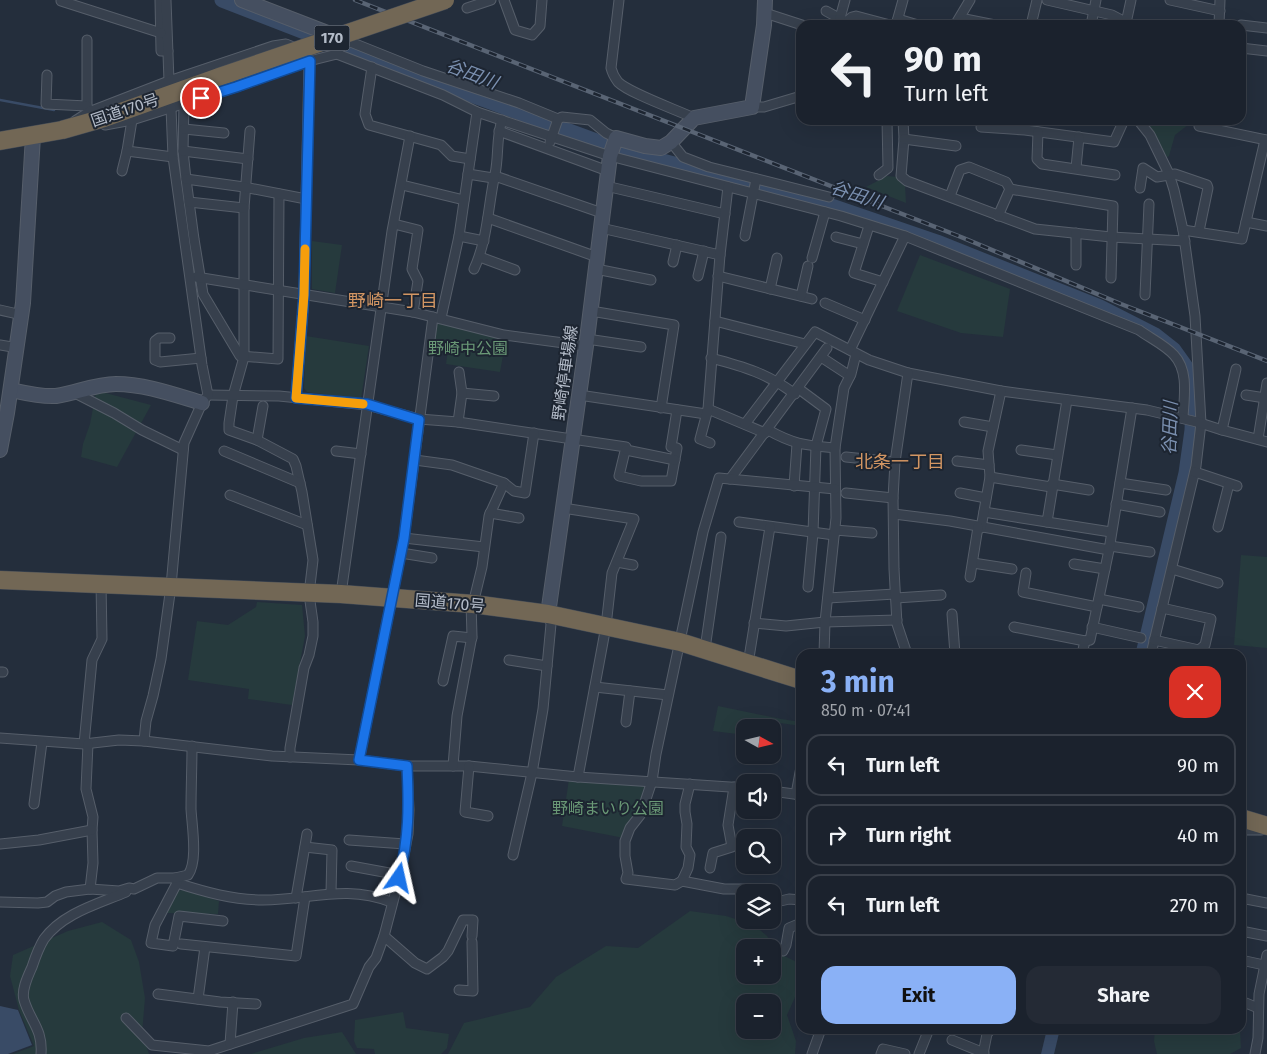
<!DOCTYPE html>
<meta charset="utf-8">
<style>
:root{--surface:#1b222d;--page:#242a35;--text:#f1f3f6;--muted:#a0a4aa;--line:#393f49;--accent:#8ab1f6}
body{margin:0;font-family:"Fira Sans","Noto Sans JP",sans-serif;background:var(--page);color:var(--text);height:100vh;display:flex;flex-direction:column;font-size:19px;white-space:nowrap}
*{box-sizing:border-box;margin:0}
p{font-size:16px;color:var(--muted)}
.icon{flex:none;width:28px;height:28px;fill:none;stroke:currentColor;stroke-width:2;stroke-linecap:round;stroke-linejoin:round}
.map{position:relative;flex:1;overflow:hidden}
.drawer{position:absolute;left:796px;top:649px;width:450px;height:385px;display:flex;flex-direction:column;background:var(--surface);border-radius:15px;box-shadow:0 5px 20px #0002,0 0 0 1px var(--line)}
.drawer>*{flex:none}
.guide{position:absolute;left:796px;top:20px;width:450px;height:105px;border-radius:15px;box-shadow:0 5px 20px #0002,0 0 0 1px var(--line);background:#1b222d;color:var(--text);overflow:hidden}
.needle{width:32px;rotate:98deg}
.controls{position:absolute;left:736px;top:719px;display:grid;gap:10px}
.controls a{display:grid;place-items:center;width:45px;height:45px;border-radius:10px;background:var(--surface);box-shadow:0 5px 20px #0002,0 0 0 1px var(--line);font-size:25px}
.pin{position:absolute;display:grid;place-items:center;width:42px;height:42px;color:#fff;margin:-21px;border:2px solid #fff;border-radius:50%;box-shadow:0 1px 5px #0007}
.me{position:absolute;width:55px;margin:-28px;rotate:11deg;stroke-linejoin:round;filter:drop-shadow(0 0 4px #0008)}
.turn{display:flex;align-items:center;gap:18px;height:105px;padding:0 25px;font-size:22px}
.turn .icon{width:65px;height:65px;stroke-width:2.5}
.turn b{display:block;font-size:35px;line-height:42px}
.round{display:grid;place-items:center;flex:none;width:52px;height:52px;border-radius:15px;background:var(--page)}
.overview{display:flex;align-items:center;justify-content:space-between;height:85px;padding:0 25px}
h1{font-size:30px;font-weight:700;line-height:38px;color:var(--accent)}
.primary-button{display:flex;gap:10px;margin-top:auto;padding:10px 25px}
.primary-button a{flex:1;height:58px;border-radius:15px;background:var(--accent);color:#111;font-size:20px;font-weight:700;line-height:58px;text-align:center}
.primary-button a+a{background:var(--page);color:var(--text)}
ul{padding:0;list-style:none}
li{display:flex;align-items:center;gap:15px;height:62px;margin:0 10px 8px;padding:0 15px;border:2px solid var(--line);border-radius:15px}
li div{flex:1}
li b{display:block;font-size:19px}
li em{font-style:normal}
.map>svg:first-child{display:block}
.green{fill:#263a3d;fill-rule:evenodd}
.water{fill:#394b66}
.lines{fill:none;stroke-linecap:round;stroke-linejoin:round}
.stream{stroke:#394b66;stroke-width:2.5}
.river{stroke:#394b66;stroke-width:15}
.street-casing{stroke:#565e6a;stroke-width:11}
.secondary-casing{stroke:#565e6a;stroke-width:16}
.highway-casing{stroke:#434b57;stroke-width:19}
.street{stroke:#37404d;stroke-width:9}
.secondary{stroke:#454f60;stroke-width:14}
.highway{stroke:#726755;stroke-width:18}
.rail-casing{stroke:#596474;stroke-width:4.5}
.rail{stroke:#1d2531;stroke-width:2.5;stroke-dasharray:8;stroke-linecap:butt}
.highway-bridge-casing{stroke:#434b57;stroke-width:19;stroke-linecap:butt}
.highway-bridge{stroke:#726755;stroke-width:18}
.route-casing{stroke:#114b97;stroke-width:12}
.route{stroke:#1a73e8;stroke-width:9}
.slow{stroke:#f59e0b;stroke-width:9}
.labels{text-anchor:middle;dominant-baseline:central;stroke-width:4;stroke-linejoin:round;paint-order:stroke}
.shield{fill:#1d2531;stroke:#868e9b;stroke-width:1}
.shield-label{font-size:15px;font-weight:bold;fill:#b3bbc8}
.street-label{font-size:16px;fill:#b3bbc8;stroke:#1d2531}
.park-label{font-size:16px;fill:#6a9976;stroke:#1d2531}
.water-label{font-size:18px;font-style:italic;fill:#7b90b0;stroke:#1d2531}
.neighbourhood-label{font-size:18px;fill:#d39663;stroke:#1d2531}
</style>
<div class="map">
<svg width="1267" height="1054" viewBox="0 0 1267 1054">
<rect width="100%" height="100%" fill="#242e3c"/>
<g class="green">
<path d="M1143,120h45l5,1 -18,14 -6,21 -2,1z"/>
<path d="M887,176l12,1 6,8 1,18 -40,-16z"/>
<path d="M312,241l30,4 -7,48 -23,-4z"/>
<path d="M920,255l90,34 -7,48 -42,-4 -64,-22z"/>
<path d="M438,322l68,17 -6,33 -54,-8 2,-14 -16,-3z"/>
<path d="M306,336l63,10 -8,53 -54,-7 -3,-4z"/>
<path d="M98,391l53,14 -34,62 -36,-10 2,-13 7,-20 6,-32z"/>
<path d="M1241,555l26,2v91l-33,-3z"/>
<path d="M257,602l45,3 3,31 -13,69 -44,-6 1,-10 -61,-9 9,-59 31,4 28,-18z"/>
<path d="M718,706l63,13 20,3v4l-21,-3 -4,23h-3l-1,-18h-27v7l-32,-4z"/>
<path d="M569,779l78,4 -8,30 -15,25 -62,-12z"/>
<path d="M183,890l36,11 -1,13 -52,-1 10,-22z"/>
<path d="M690,911l36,5 28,9 13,11 13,18 19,9 2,-2v23l-14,31 9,26 -1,13h-347l16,-31 66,-16 26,-30 50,-31 32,2zM745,948h27v27h-27zM745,1002h27v28h-27z"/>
<path d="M102,922l29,18 8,22 6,36 -3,36 7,20h-136l21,-8 -15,-36 -9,-34 3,-21 55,-24z"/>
<path d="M403,1012l3,16 43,6 -2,14 -6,6h-66l-1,-5 -17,-1 -3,-7 1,-21z"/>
<path d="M1155,1029h85l1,19 -11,6h-73l-3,-13z"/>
<path d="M342,1032l14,22h-105l53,-16z"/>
</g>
<g class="water">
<path d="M0,1006l18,4 14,35 -24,9h-8z"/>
<path d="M1047,1029h13l-6,25h-13z"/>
</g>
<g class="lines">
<path class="stream" d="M0,100l54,10"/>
<path class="river" d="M222,0l165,64 234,86 205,54 111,38 163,65 55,28 19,15 15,21 4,35 -1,24 -6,43 -43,181"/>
<g class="street-casing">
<g id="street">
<path d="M160,0l1,51h7"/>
<path d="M166,0l3,81"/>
<path d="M504,0l11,30 17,5 8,-9 2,-26"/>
<path d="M619,0l-8,68c1,4 4,10 7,14 11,11 59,28 76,36"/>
<path d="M1047,0l65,15 19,10"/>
<path d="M1170,0l50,11"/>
<path d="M61,1l100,32"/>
<path d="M467,8l24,-8"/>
<path d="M826,11l20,11 6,-5 4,-1 34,9"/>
<path d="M765,13l37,12"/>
<path d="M840,18l5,-18"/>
<path d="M960,18l35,7"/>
<path d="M898,19l20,6"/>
<path d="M1126,23l5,-23"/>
<path d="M896,25l7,-25"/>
<path d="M955,25l15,-25"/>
<path d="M1031,25l6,-25"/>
<path d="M1091,25l5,-25"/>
<path d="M1219,25l1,-25"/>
<path d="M1241,25l26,3"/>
<path d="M87,40v66"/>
<path d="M1241,48l26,3"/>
<path d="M337,54l6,-15 80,32 96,32 39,16 4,-2 28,3 16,13 10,5"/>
<path d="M372,67l-7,47 4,11 72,20 11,11 18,3"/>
<path d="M47,75l-1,29 41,2 2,6"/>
<path d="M184,103l-1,48 3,28 8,60 9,55 37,62 38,3 1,-165"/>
<path d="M752,107h12l37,-11"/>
<path d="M132,120l-5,31 46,6"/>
<path d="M903,120l1,19 -3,37 6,5 128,48 76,8 74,4"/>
<path d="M1138,120l12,15 19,39 5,16 9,40 12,86 6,107 -5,43 -45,188"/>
<path d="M1201,120l-2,6 68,14"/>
<path d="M75,121l14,-9 80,-31 104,-35 13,-2 10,4"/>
<path d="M105,125l27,-5 104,-33 73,-26 28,-7 106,41 34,17 133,44 231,60 64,20 234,94c11,8 26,15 35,25 15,16 10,42 9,63"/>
<path d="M981,127l44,3 89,12 10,-22"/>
<path d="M184,129l40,4"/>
<path d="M250,131l-6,77v149l-11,39 -4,27v7l28,10 36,19 3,7 6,26 11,68 -4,34 4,28v14l-4,19 -5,13 -14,80v9"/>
<path d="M499,131l109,40"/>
<path d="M1038,132l-1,27 5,5 73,11"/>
<path d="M904,139l52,7"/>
<path d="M550,142l8,-23"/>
<path d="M671,142l12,15 26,10 120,30"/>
<path d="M183,151l65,8"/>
<path d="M1076,168l3,-31"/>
<path d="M122,171l5,-20"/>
<path d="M468,174l25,4"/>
<path d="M879,175l9,-7 -1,-48"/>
<path d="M495,176l107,37"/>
<path d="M186,179l58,8 62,12"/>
<path d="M402,185l62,15"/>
<path d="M606,186l119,28"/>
<path d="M1140,188l3,-20 14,9 18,-3 32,11 1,3 -9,43"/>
<path d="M1010,189l103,17 -2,72"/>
<path d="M950,196l10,-26 9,-3 37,15 4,7 -12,27"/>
<path d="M189,202l55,6"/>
<path d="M488,218l109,39"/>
<path d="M1246,222l21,4"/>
<path d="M394,224l24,6 -6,39 6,12 -5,31"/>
<path d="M601,228l119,27"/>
<path d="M868,229l-14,44 29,9"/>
<path d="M1183,230l59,9 23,-99"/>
<path d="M459,236l25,5"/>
<path d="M745,236l11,-57"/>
<path d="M836,237l27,7"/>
<path d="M480,257l35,13"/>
<path d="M812,258l13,-46"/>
<path d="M673,262l4,-17"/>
<path d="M1076,265v-32"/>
<path d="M474,269c14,-30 14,-64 21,-95 4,-18 1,-36 7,-54"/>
<path d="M596,269l55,11"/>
<path d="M698,276l6,-25"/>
<path d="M718,276l94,23"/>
<path d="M196,277l217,35 91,23 82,11"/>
<path d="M770,289l7,-31"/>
<path d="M1145,295l4,-91"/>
<path d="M801,296l7,-30"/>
<path d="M825,303l40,17"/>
<path d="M0,310l22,5"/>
<path d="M591,311l83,14 -13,83"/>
<path d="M441,318l18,-82 18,-124"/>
<path d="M715,321l90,23"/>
<path d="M170,338h-11l-4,3v19l5,2 41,-4"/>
<path d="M587,339l54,8"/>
<path d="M0,345l18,3"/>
<path d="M850,350l55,-114"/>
<path d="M821,357l29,19"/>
<path d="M711,358c34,9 55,15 84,36"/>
<path d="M799,389l27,20 -10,37 -3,87 -5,54"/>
<path d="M73,392l41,21 28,17 41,20"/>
<path d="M462,393l32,3"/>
<path d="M208,395l71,1 88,9 52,14 39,3 168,25 -7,29 22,5h30l6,-33 -6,-1 6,-37"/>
<path d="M579,395l127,19"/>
<path d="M1246,395l19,3"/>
<path d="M296,398l8,-103 5,-234 -3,-4"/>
<path d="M708,409l57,24"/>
<path d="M458,422l4,-29 -3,-21"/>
<path d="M964,422l29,5"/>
<path d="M745,424l70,-92 54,28 39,13 93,18 146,19 50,12 25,8 45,12"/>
<path d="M768,430c27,15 37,15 67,18"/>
<path d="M1222,430l14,-61"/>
<path d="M1258,439l9,-56"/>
<path d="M257,440l6,-34"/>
<path d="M710,443l-10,-4 8,-30 12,-154 8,-68"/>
<path d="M626,450l49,10"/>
<path d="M1021,450l36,5"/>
<path d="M224,451l76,32"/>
<path d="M336,451l25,3"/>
<path d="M846,457l49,5"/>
<path d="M415,460l37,5 52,18 10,8 11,2 9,-60"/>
<path d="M957,461l32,4"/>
<path d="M1195,472l42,14"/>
<path d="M990,477l61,10"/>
<path d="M730,479l97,-131"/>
<path d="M1120,483l46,7"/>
<path d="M1052,484l37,6"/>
<path d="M794,486l3,-42"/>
<path d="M846,493l47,5"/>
<path d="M960,493l26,5"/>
<path d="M230,495l77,30"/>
<path d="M1116,504l44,8"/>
<path d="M563,508l71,11 -22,54 -6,53 -28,151"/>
<path d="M984,512l63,10 20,-122"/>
<path d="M490,513l29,5"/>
<path d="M894,514l56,7 159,29"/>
<path d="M739,522l95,13"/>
<path d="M1047,522l64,10"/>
<path d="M1218,527l11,-43"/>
<path d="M981,528l9,-51 -2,-26 13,-60"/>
<path d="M835,530l37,3"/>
<path d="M404,538l80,9"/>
<path d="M1110,546l40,6"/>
<path d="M401,553l31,5"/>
<path d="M617,562l16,3"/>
<path d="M973,563l39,6"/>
<path d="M1074,564l31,5"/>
<path d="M1172,569l46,14"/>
<path d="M1026,573l-3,19 74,15"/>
<path d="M970,577l8,-50"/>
<path d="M341,594l51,-363 18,-95"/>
<path d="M828,598l67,-4"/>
<path d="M896,598l45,-3"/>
<path d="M1099,599l40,8"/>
<path d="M473,604l9,-37 7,-51 15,-33"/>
<path d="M952,614l3,40"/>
<path d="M754,623l32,3 39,-4 72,-2"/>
<path d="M1014,627l71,14 5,-1 19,-90 23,-142"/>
<path d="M1092,627l49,11"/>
<path d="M1154,640l45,10 6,-5 6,-26 -49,-11"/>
<path d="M705,649l16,-112"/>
<path d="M824,654l1,-32 11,-104 -1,-70 9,-60 7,-14 5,-20"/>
<path d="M907,654l-10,-30 -3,-55 -1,-71 2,-36 13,-89"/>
<path d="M1082,654l3,-13"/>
<path d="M509,660l38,6"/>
<path d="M748,664l22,-137"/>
<path d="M0,672h3"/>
<path d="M443,681l10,-45 19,2"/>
<path d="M595,687l73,8"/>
<path d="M626,722l4,-31"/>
<path d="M0,738l84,6 35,-4 25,1 128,15 87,4 48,6h62l109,11 167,11"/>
<path d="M144,741l2,-20 7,-25 8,-37 10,-73 13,-143 18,-40 6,-8 -6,-30 -29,-208 -2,-49"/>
<path d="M84,744l8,-84 10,-21 -1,-56"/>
<path d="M88,744l-2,45 7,28 -1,13 1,33 -3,26"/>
<path d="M359,760l45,-222 29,-221"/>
<path d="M453,766l4,-50 15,-80 -1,-33"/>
<path d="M469,766l-4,46 23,4"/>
<path d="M772,791l29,4"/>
<path d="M796,794l5,-27"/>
<path d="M34,804l8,-62"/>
<path d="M1241,830h20"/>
<path d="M349,840l56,4"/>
<path d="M0,844l39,-4 53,-10"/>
<path d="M305,847l27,3 -1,43"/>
<path d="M513,855l19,-82 11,-64 8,-85 -3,-10"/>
<path d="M351,866l49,9"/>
<path d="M710,868l3,-15 19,-6 -4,-22 6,-38"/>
<path d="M175,878l2,5c28,9 56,17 86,17 46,0 83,-16 128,2"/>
<path d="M682,881l6,-13 2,-13 -4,-8 1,-23 -2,-12v-8l5,-20"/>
<path d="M177,883l-22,42 -4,18 22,3 6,-30 44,5"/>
<path d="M758,892l-7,-3h-27l-42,-8 -7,4 -49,-6 2,-6 -3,-17v-15l5,-13 11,-14 11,-33 4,-27 47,-222 16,-54 116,11"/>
<path d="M296,898l11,-64"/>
<path d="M1241,898l26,5"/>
<path d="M0,902l38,1 9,-1 8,-6 11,-4 24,-3 29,2 10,-3 5,1 23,-11h18l13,-3c10,-14 4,-48 3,-66 0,-21 1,-42 1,-63"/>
<path d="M772,903l17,-4 12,1"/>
<path d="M1241,931l26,5"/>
<path d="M384,936l31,27 12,6 16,-12 5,-6 15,-31h10l-1,16"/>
<path d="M181,944l115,12 9,-59"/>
<path d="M783,951l3,-6 3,-17 12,-5"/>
<path d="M1241,960l23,5"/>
<path d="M459,990l14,1 -1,-49"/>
<path d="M158,994l62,8 36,2"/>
<path d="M198,999l7,-52"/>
<path d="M1241,1001l17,7"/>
<path d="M126,1018l26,27 57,6 144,-47 16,-37 7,-9 8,-22 16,-61 8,-41 1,-24 -2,-44"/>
<path d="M952,1040l32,13"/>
<path d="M230,1044l3,-42"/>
<path d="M41,1054c2,-25 -11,-33 -17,-54 -3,-10 4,-24 8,-33 3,-9 7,-20 12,-28 19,-26 54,-35 82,-47"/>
<path d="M812,1054l9,-25"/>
<path d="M881,1054l2,-5 22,5"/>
<path d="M919,1054l10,-25"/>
<path d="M983,1054l4,-20 4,-5"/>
<path d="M1255,1054l3,-16 1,-44 8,-39"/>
</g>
</g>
<g class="secondary-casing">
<g id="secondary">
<path d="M242,0l101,39"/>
<path d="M11,390c14,3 30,7 45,6 21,-3 39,-12 60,-12 29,0 59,11 86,19"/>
<path d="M0,450l7,-37 16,-110 10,-167"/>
<path d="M548,614l39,-275 23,-183 6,-18 29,8 16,2 10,-6 23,-24 58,-11 12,-82 1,-25"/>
</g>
</g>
<g class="highway-casing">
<g id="highway">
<path d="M0,141l62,-11 42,-12 115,-41"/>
<path d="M0,580l341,14 132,10 75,10 132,28 121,38"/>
<path d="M1241,818l26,8"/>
</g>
</g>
<use href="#street" class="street"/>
<use href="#secondary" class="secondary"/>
<use href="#highway" class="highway"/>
<g class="rail-casing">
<path id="rail" d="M355,0l606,237 160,67 146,57"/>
</g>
<use href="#rail" class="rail"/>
<g class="highway-bridge-casing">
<path id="highway-bridge" d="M219,77l226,-77"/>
</g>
<use href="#highway-bridge" class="highway-bridge"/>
</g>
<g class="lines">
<g class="route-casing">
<path id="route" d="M201,98l35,-11 74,-26 -6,234 -8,103 71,6 52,16 -15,118 -45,222 48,6c2,42 2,71 -8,112"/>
</g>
<use href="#route" class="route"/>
<path class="slow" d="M305,249l-1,46 -8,103 67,6"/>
</g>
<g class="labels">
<rect class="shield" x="314.5" y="25.5" width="35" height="25" rx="4"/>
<g class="shield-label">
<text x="332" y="38">170</text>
</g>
<g class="street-label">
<text transform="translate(125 110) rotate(-19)">国道170号</text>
<text transform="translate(565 373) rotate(-82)">野崎停車場線</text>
<text transform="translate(450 603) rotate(5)">国道170号</text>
</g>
<g class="park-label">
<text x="468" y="348">野崎中公園</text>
<text x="608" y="808">野崎まいり公園</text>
</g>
<g class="water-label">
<text transform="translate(472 74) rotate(21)">谷田川</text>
<text transform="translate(857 195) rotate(18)">谷田川</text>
<text transform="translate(1170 428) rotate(-88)">谷田川</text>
</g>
<g class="neighbourhood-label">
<text x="393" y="301">野崎一丁目</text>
<text x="900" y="462">北条一丁目</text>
</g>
</g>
</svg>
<div class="controls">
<a><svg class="needle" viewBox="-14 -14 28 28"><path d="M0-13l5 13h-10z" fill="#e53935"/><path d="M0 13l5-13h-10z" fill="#a0a4aa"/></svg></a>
<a><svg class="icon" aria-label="sound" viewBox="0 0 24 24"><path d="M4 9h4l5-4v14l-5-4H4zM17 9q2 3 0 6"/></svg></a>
<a><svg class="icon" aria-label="search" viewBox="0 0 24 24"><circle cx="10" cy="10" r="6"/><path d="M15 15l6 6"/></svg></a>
<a><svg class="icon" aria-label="layers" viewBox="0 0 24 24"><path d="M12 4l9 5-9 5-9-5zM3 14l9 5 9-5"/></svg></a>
<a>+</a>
<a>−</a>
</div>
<div class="pin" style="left:201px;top:98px;background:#d93025"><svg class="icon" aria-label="arrive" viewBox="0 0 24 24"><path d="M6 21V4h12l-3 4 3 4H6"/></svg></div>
<svg class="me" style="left:399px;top:878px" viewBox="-20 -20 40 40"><path d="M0-17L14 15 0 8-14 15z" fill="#1a73e8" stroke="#fff" stroke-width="4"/></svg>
<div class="guide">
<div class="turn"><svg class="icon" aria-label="left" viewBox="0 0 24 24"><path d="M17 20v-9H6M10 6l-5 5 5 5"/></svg><div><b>90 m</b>Turn left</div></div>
</div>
<section class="drawer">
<div class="overview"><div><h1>3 min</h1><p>850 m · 07:41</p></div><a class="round" style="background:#d93025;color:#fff"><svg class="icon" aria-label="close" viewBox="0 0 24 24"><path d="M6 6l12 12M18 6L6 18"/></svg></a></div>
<ul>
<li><svg class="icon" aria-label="left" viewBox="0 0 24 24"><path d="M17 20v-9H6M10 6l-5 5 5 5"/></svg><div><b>Turn left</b></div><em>90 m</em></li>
<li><svg class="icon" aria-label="right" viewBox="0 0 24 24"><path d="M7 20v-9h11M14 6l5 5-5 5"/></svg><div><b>Turn right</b></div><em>40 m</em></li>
<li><svg class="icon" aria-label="left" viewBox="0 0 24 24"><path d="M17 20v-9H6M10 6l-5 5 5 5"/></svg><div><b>Turn left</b></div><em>270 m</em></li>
</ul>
<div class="primary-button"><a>Exit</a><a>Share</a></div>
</section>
</div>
